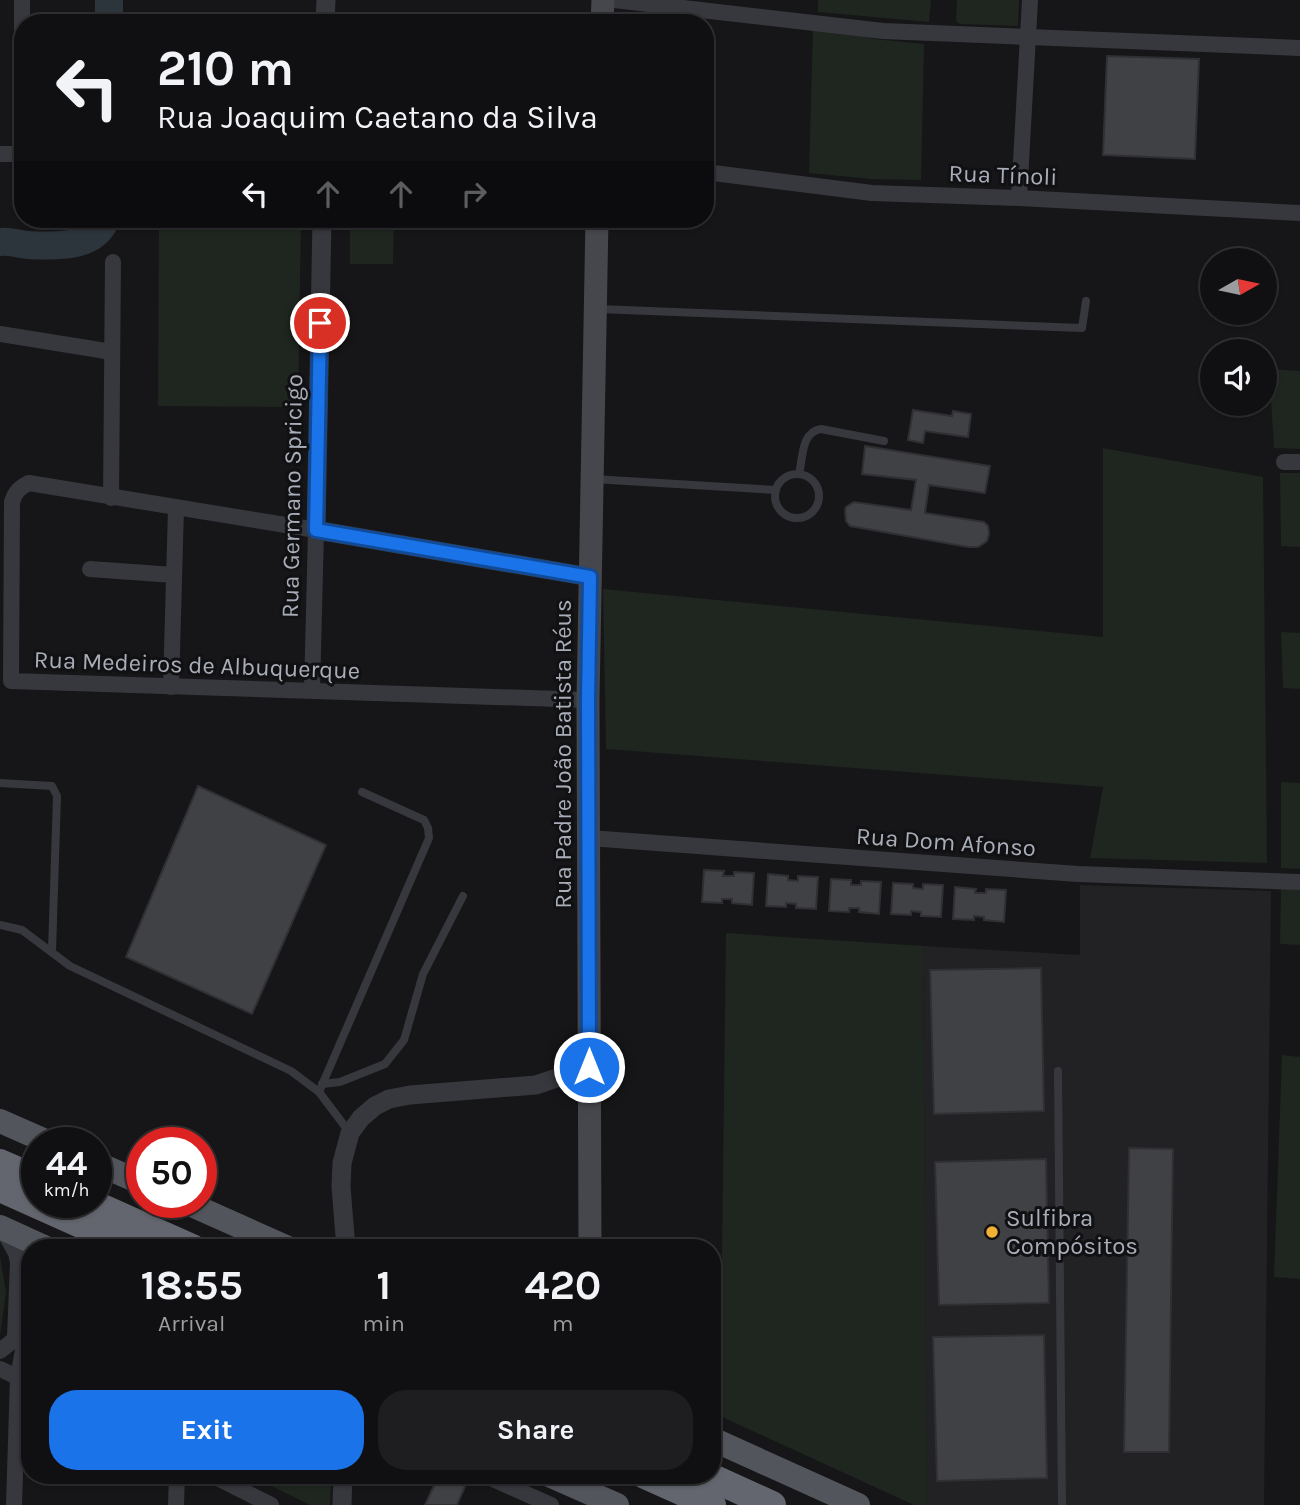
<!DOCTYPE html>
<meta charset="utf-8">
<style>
:root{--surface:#101012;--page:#1e1e20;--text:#f1f3f6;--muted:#9c9d9f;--line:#303032;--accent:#1a73e8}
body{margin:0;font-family:Karla,sans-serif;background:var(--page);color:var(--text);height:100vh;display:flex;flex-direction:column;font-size:26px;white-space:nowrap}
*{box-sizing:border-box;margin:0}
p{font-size:23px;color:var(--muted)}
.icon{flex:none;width:38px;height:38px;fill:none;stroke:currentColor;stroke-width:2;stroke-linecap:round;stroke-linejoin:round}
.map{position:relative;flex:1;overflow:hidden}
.drawer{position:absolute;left:21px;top:1239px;width:700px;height:245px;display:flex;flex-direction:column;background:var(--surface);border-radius:28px;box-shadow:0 2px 5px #0004,0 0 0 2px var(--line)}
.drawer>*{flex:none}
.guide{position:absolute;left:14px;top:14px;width:700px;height:214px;border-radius:28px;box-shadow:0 2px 5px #0004,0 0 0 2px var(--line);background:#101012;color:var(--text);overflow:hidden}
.needle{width:46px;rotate:81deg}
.buttons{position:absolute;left:1200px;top:248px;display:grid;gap:14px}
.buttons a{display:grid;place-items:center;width:77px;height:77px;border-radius:50%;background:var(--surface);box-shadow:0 2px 5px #0004,0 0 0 2px var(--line);font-size:35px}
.speed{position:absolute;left:21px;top:1127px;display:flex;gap:14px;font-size:35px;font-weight:700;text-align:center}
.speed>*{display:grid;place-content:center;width:91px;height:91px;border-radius:50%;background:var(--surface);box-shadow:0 2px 5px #0004,0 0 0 2px var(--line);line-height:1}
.speed small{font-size:18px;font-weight:400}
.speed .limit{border:10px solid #d22;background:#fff;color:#111}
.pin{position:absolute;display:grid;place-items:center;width:60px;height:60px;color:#fff;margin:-30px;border:4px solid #fff;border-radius:50%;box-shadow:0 2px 7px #0007}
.me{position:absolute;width:77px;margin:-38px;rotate:0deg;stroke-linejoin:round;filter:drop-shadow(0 0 5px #0008)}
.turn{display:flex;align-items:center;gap:24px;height:147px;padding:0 28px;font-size:32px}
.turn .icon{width:91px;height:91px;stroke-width:2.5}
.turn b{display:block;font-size:49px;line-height:60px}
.lanes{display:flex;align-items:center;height:66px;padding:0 28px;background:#0003;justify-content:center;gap:35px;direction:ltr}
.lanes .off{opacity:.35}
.eta{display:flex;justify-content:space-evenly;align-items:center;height:119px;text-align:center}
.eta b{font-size:42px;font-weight:700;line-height:49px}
.button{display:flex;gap:14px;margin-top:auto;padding:14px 28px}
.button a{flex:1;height:80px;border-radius:28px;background:var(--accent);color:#fff;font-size:28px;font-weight:700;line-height:80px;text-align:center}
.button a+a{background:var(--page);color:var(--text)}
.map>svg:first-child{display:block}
.built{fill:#222225}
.green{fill:#1e261f}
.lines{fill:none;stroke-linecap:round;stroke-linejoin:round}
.river{stroke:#2c353c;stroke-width:28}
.building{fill:#404145;stroke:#303034;stroke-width:2}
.service{stroke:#37383d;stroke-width:8}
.minor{stroke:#37383d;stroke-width:16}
.tertiary{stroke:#37383d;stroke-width:19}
.secondary{stroke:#45474d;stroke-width:23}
.primary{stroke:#53555c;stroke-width:24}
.motorway{stroke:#63666e;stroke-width:28}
.route-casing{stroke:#114b97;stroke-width:18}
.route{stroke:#1a73e8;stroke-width:12}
.poi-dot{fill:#f2b134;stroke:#111113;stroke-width:2.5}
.labels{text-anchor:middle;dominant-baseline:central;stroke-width:6;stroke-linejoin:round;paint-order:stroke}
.street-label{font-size:24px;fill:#a8adb8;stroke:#111113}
.poi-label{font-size:24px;fill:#a8adb8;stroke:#111113;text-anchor:start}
</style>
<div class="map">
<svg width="1300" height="1505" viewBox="0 0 1300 1505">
<rect width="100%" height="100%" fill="#161618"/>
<path class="built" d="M1080,885l191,6 -7,614h-337l-4,-559 157,9z"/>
<g class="green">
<path d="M818,0h113l-2,22 -111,-10z"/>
<path d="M957,0h62l-1,26 -58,-2 -4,-3z"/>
<path d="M813,28l28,3 33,8 50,5 -3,136 -49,-1 -63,-6z"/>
<path d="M159,219h142l-3,188 -140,-1z"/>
<path d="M350,219h44l-1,45h-43z"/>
<path d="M1269,369l31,2v78l-26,-1z"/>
<path d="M1103,448l160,29 4,386 -177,-5 13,-71 -497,-38 -3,-160 500,48z"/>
<path d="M1280,473h20v74l-19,-1z"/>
<path d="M1281,632l19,1v56l-17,-1z"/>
<path d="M1281,782l19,1v86l-19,-1z"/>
<path d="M1286,886l14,1v58l-20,-1 1,-55z"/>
<path d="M726,933l197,13 4,559h-13l-194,-89z"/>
<path d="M1282,1055l18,2v222l-26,-2z"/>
<path d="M0,1257l6,35 -6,43z"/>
<path d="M249,1475h69l13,8 -1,22h-20z"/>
</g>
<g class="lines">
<g class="river">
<path d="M109,0v23"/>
<path d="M0,242c10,-1 18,2 28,3 28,1 66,4 78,-26"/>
</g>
</g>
<g class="building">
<path d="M1107,56l92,3 -4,100 -92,-4z"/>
<path d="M913,410l39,6 1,-5 18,3 -3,23 -43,-6 -2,12 -15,-3z"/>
<path d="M865,446l125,20 -5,27 -56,-8 -4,28 59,9 4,4 1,8 -2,7 -9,6h-10l-118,-21 -4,-5 -1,-11 1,-3 8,-5 57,8 5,-30 -54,-6z"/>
<path d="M198,786l128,59 -74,169 -126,-57z"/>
<path d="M704,870l20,1 -1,5h11v-4l20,1 -2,32 -20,-2v-4h-10v4l-20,-1z"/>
<path d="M768,874l20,2v4l10,1v-5l20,1 -2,32 -20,-1v-4l-10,-1v4l-20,-1z"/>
<path d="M831,879l20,1v5h10v-4l20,1 -2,32 -20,-2v-4h-10v4l-20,-1z"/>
<path d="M893,883l20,1v4l10,1v-5l20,1 -2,32 -20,-1v-4l-10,-1v4l-20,-1z"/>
<path d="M955,887l21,2 -1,4h11v-4l20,1 -2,32 -20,-2v-3l-10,-1v4l-21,-1z"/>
<path d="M1041,968l3,143 -110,3 -4,-144z"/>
<path d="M1129,1148l44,1 -4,303h-45z"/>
<path d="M1046,1159l3,144 -110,2 -4,-143z"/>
<path d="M1044,1335l3,143 -110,3 -4,-144z"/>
<path d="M439,1475l30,2 -12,28h-32z"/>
</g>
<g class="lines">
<g class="service">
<path d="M598,309l484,19 4,-27"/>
<path d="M799,474c4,-16 2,-42 22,-45l63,12"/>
<circle cx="797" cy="496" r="22"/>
<path d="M593,479l183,11"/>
<path d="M0,783l52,3 5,10 -5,155"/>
<path d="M0,925l22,5 48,36 221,105 28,21 31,41"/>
<path d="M1058,1071l4,434"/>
<path d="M322,1084l18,-2 45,-18 19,-24 19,-66 40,-78"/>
<path d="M319,1092l110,-254 -1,-10 -4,-8 -62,-28"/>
</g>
<g class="minor">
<path d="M22,0v154"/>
<path d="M614,0l269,31 417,17"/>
<path d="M0,154h23"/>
<path d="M705,172l167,21 147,5 281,15"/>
<path d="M1019,198l11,-198"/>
<path d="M0,334l112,18"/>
<path d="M1284,462h16"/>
<path d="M111,498l2,-236"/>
<path d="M90,569l84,6"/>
<path d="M171,687l5,-179"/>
<path d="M312,691l4,-161 -287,-47c-10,5 -14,9 -17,19l-1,179 577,19"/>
<path d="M589,838l489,36 222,8"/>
<path d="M3,1230l13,23 2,10 -3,74"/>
<path d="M0,1351l15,-12"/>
<path d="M0,1369l30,14"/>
<path d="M212,1475l59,30"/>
<path d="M484,1475l67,30"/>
<path d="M14,1505l4,-128 12,-65"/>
<path d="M176,1505l1,-30"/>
</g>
<g class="tertiary">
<path d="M325,23l1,-23"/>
<path d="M322,219l-6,311 274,47"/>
<path d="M346,1248l-5,-61 1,-24 8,-30 11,-15 14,-12 14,-7 21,-4 126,-10 53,-18"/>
<path d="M342,1505l1,-30"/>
</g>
<g class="secondary">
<path d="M602,23l1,-23"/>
<path d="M590,1248l-2,-548 9,-481"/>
</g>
<g class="primary">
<path d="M0,1121l50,22"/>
<path d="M96,1163l46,20"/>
<path d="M185,1202l103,46"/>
<path d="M0,1227l46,21"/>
<path d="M712,1439l146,66"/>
<path d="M549,1475l68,30"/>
</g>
<g class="motorway">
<path d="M0,1163l37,16"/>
<path d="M0,1188l134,60"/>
<path d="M89,1202l103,46"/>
<path d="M645,1475l67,30"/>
<path d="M706,1475l66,30"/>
</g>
</g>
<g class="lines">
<g class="route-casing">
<path id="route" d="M320,323l-4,207 274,47 -2,123 1,367"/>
</g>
<use href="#route" class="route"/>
</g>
<circle class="poi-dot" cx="992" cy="1232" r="7"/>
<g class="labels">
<g class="street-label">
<text transform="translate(1003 175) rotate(2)">Rua Tínoli</text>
<text transform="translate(292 496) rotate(-89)">Rua Germano Spricigo</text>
<text transform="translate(197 665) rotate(2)">Rua Medeiros de Albuquerque</text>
<text transform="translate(563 754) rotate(-90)">Rua Padre João Batista Réus</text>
<text transform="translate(946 842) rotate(4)">Rua Dom Afonso</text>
</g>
<g class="poi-label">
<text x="1006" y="1218">Sulfibra<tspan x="1006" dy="28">Compósitos</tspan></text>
</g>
</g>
</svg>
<div class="buttons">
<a><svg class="needle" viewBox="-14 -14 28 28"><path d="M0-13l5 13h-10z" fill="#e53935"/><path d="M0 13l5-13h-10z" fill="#9c9d9f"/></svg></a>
<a><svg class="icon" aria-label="sound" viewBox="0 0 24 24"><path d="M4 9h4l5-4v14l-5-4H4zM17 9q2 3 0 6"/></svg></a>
</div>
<div class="speed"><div>44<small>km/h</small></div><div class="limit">50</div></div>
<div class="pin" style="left:320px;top:323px;background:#d93025"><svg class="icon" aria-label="arrive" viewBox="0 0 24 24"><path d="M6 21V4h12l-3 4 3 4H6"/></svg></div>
<svg class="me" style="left:589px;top:1067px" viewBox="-20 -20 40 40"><circle r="17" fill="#1a73e8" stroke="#fff" stroke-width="3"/><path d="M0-11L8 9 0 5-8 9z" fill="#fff"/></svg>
<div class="guide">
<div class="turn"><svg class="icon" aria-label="left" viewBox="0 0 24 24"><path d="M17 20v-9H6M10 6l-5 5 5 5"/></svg><div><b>210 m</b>Rua Joaquim Caetano da Silva</div></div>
<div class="lanes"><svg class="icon" aria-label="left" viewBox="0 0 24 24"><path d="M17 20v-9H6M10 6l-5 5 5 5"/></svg><svg class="icon off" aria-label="ahead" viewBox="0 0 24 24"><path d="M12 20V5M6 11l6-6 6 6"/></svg><svg class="icon off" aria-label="ahead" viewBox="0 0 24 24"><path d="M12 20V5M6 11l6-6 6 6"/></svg><svg class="icon off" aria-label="right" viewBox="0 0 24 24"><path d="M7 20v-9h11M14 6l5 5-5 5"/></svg></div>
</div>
<section class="drawer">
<div class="eta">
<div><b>18:55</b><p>Arrival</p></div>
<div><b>1</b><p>min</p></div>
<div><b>420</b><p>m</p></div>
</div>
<div class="button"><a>Exit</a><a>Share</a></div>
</section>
</div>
